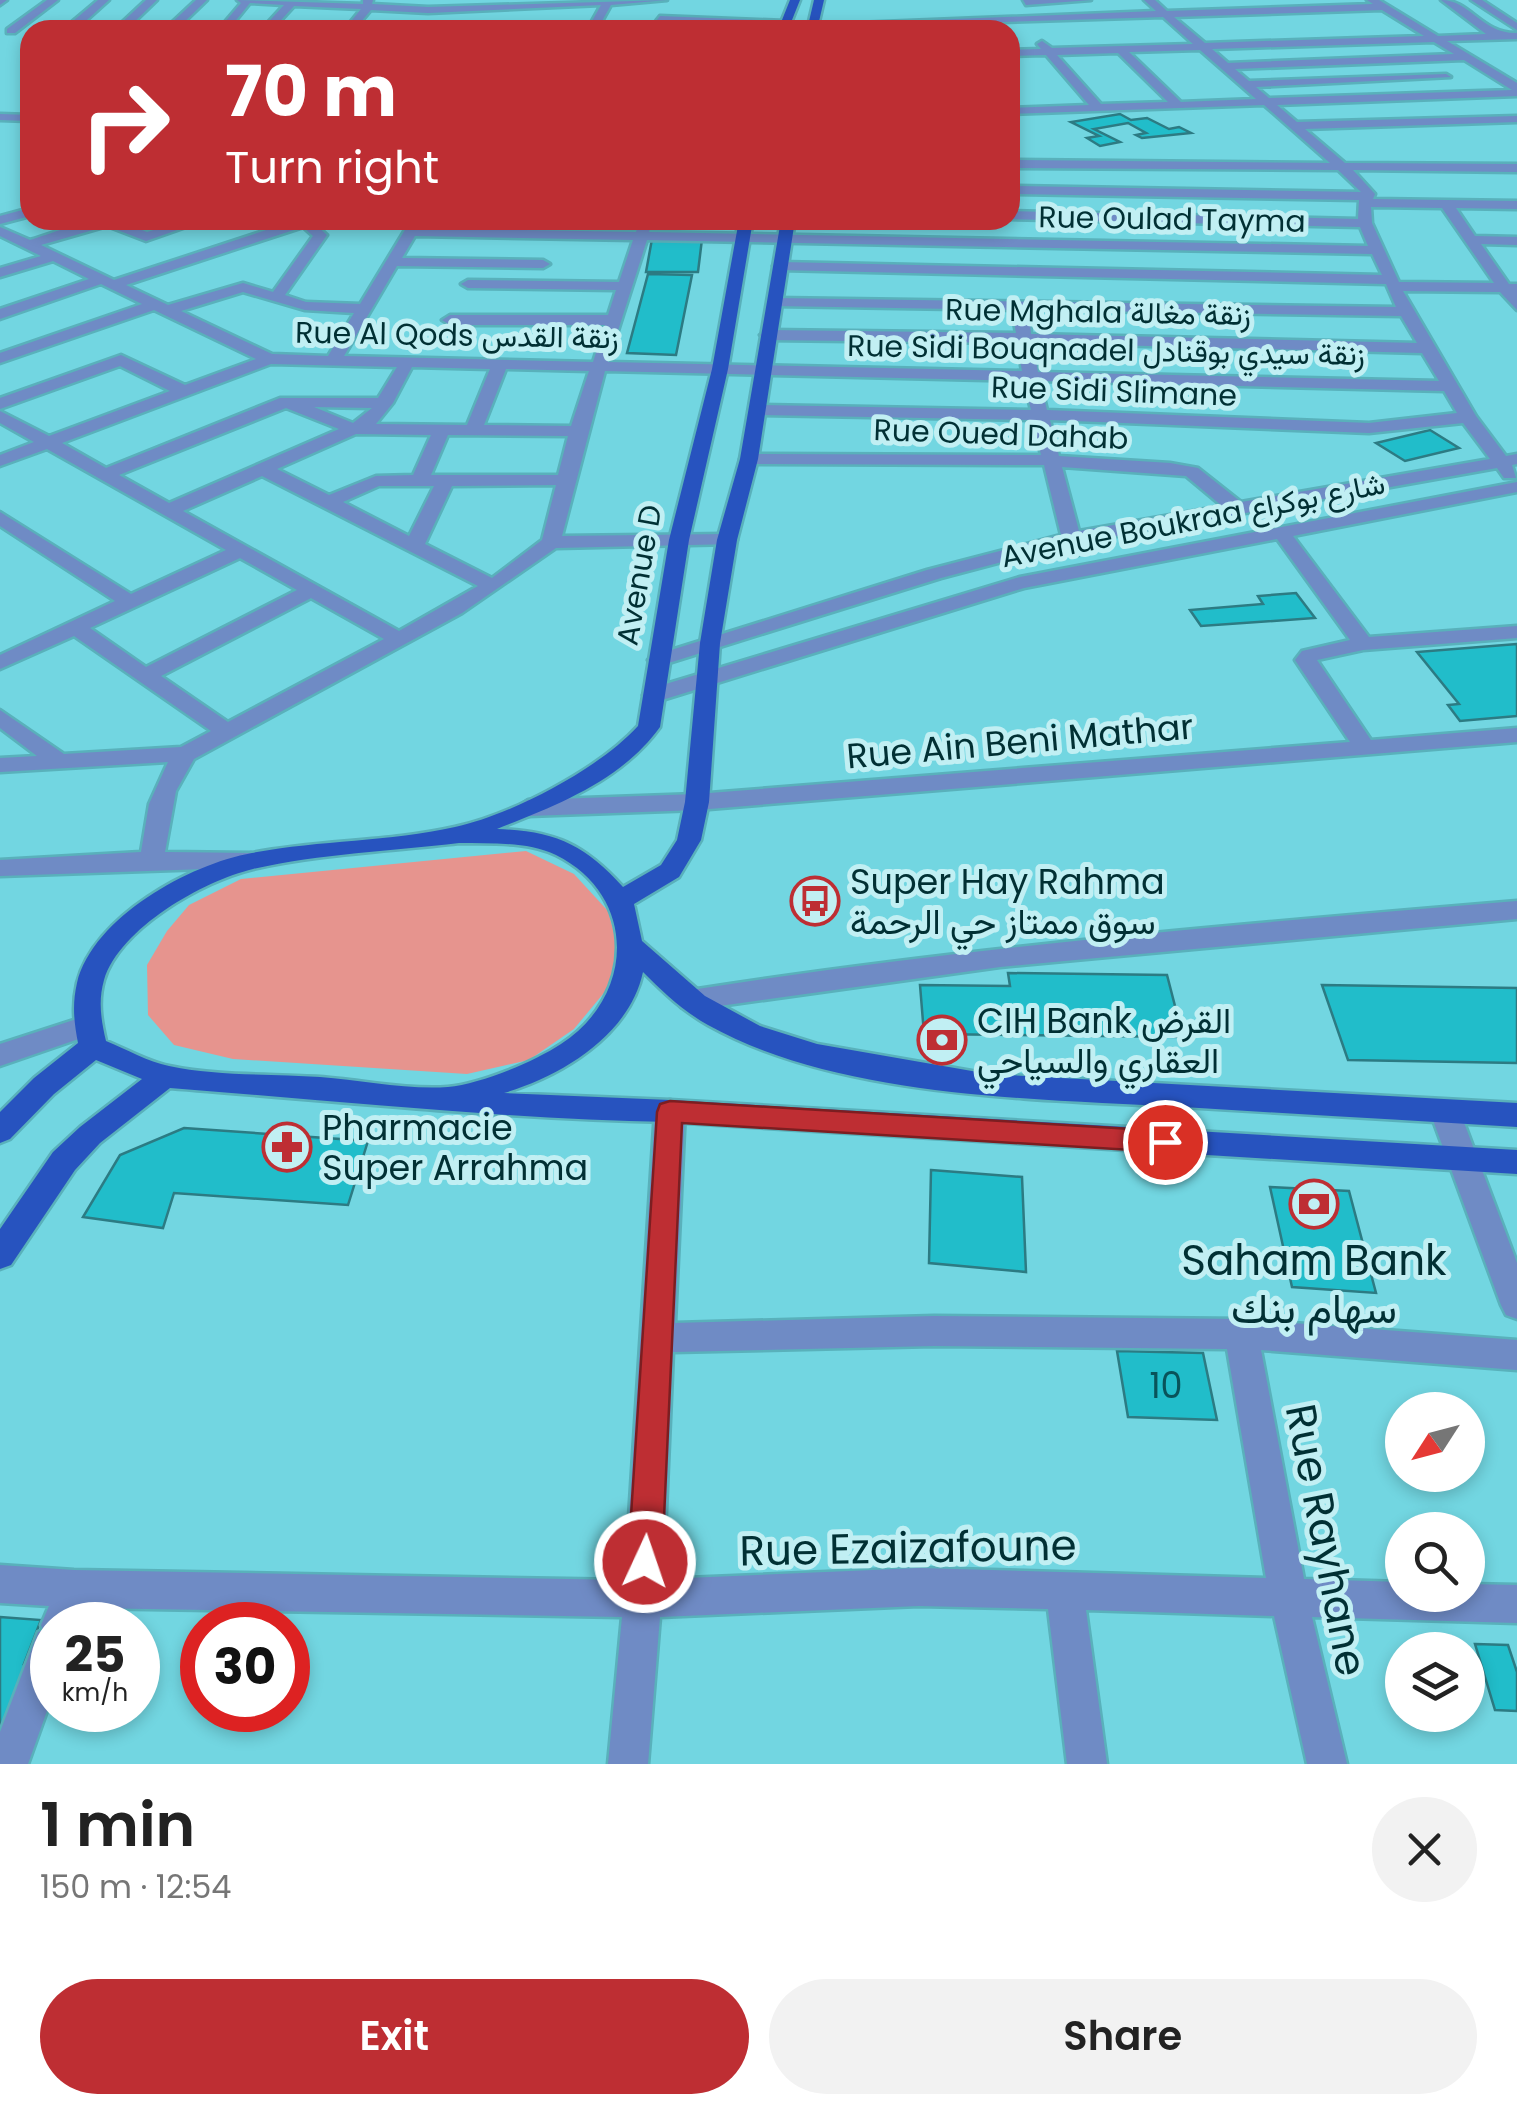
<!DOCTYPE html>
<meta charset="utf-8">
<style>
:root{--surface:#fff;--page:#f2f2f2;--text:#222;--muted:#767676;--accent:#be2e33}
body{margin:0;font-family:Poppins,Vazirmatn,sans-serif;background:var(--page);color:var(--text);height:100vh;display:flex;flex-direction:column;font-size:38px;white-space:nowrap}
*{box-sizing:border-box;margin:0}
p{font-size:32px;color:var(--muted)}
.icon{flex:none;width:55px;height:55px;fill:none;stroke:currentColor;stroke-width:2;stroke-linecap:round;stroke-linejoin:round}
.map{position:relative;height:1764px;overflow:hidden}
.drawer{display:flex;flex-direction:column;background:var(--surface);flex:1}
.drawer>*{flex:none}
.hud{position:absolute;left:20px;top:20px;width:1000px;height:210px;border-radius:30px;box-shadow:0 5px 15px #0003;background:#be2e33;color:#fff;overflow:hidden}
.needle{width:65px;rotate:234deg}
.fabs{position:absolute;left:1385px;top:1392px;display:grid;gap:20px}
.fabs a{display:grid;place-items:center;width:100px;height:100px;border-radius:50%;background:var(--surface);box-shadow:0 5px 15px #0003;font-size:50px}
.speed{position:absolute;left:30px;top:1602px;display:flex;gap:20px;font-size:50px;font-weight:700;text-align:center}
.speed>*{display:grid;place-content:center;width:130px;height:130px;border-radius:50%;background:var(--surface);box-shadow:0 5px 15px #0003;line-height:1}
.speed small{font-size:25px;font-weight:400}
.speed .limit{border:15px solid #d22;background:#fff;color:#111}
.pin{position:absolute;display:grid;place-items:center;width:85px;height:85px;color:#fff;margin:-42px;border:5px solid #fff;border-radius:50%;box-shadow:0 2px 10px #0007}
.me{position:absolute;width:110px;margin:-55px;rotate:3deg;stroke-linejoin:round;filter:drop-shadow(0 0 8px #0008)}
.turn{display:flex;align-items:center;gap:35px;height:210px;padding:0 40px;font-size:45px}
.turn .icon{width:130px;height:130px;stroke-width:2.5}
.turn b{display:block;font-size:70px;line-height:85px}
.round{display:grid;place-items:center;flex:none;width:105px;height:105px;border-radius:52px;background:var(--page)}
.summary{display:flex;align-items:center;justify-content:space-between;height:170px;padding:0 40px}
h1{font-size:60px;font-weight:600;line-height:75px}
.button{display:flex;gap:20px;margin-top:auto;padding:20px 40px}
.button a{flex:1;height:115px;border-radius:60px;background:var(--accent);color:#fff;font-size:40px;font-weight:600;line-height:115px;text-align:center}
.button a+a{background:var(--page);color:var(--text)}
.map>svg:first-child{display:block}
.green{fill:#e6948e}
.building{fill:#21bdca;stroke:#2c7b83;stroke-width:2.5}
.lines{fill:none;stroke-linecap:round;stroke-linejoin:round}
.minor-casing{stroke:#59b1bb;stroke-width:5}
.major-casing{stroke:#59b1bb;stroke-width:5}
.minor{fill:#6f8bc5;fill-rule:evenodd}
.major{fill:#2753bf;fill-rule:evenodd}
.route{fill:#be2e33;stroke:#7c1e21;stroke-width:2.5}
.labels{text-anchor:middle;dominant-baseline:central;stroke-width:10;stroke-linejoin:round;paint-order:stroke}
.far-street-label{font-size:30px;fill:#013034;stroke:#c1eff3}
.street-label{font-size:35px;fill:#013034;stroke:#c1eff3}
.poi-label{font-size:35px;fill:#013034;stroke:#c1eff3;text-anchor:start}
.near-number-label{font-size:35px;fill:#09535a}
.near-poi-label{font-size:42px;fill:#013034;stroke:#c1eff3}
.near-street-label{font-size:42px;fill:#013034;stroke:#c1eff3}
</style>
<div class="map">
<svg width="1517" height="1764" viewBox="0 0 1517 1764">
<rect width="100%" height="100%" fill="#72d6e1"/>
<path class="green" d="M526,851l48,23 34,37 11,40 -11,37 -34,41 -45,31 -62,14 -234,-15 -59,-14 -26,-30 -1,-50 20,-34 22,-26 52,-26z"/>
<g class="building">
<path d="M1120,114l11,6 16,-2 22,11 10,-2 12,6 -49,5 -6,-3 10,-2 -18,-10 -34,6 26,13 -20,4 -13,-8 12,-2 -28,-14z"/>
<path d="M661,220h48v8l-48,1z"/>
<path d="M652,239h50l-4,33h-52z"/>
<path d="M648,274l44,1 -16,80 -49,-2z"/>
<path d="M1430,430l29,18 -54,13 -29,-18z"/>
<path d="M1296,593l19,25 -114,8 -11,-16 73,-6 -5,-8z"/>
<path d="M1517,644v72l-57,5 -12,-16 11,-1 -42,-52z"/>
<path d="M1008,973l159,2 16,62 -259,-3 -4,-49 90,1z"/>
<path d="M1322,985l195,3v75l-169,-3z"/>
<path d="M184,1128l184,13 -20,64 -174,-12 -11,35 -80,-11 37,-62z"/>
<path d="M931,1170l91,7 4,95 -97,-9z"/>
<path d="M1270,1187l79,4 27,102 -84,-6z"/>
<path d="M1117,1351l86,2 14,67 -89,-3z"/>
<path d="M0,1617l41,3 -17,44h9l-26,66h-7z"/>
<path d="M1475,1644l33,1 9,27v39l-22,-1z"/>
</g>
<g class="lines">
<g class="minor-casing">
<g id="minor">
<path d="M0,0h7l-7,5z"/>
<path d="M47,0h11l-43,33h-8v-4z"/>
<path d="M98,0h11l-30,27h38l29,-27h11l-28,27h38l29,-27h11l-28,27 13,3h-142l16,-3z"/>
<path d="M237,0l126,4v-4h10l-1,4 56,3 239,-7 -56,5 -14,25h-10l14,-25 -173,8 -57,-3 -17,20h-10l17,-21 -67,-3 -22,24h-11l23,-25 -34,-2 -22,27h-10l23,-27z"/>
<path d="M1023,0h68l-65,5z"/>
<path d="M1144,0h11l12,11 206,-7 -6,-4h12l59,36 48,-2 -45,-34c30,0 40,34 76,33v6l-70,2 70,42v13l-240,9 20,17 220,-6v6l-212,7 40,34 172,1v8l-164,-2 22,24 -2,5 144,2v8l-61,-1 19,28 42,1v8l-36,-1 28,40h8v26l-17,-18 -97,-1 73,125 30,40 11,-2v10l-5,1 4,13h-12l-7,-10 -414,74 5,7 -10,6 -12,-10 -125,33 -282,88 -11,-6 4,-4 275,-86 134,-35 -17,-70 -295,-1 -9,-5 9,-5 292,1 -8,-35 -275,-5 -8,-5 8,-5 273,5 -7,-29 -419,-10 -43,165 165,-2 10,6 -3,4 -178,4 -94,65 -268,146 -18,32 -11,61 86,1 12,8 -3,6 -260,9v-16l141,-8 8,-48 19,-42 -168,10v-14l37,-2 -37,-28v-18l64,44 117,-7 30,-16 -137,-95 -74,33v-14l115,-54 -115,-75v-14l131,82 95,-44 -179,-101 -47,17v-11l34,-13 -34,-19v-12l49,25 121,-45 -50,-25 -120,43v-11l121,-43 64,30 71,-26 -102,-49 -154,53v-10l142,-49 -41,-20 -101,35v-10l89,-30 -36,-18 -53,16v-9l41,-12 -41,-20v-9l30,13c50,-15 66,-29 117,-8l38,-12h21l-60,21 -39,-15 -66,19 73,35 183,-60h20l-3,3 13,12 -42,60 21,7 54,2 51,-84h14l-5,8 216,4 4,-12h12l-3,12 719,14 -8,-19 -350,-8v-8l348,8 1,-19 -349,-6v-8l351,6 -23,-22 -328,-2v-8l320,3 -66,-58 -254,9v-6l79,-3 -43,-50 -36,1v-6l31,-1 -4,-5 5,-3 10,7 141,-4 -30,-27 -350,11 -5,-3 348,-14zM1382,10l42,26 -219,7 -31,-26zM1434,42l20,12 -226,9 -16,-14zM1200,50l56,49 -75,3 -52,-50zM1118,53l50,49 -67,2 -44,-49zM1464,60l48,30 -243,8 -13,-11 195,-10 -5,-3 -197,7 -14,-12zM1371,207l71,1 52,75 -95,-1 -27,-59zM303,227l10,9 -40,56 -30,-9 -75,22 -42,-20zM415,236l218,4 -14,42 -151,-2 -7,4 7,4 148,2 -8,25h-158l-8,5 8,5h155l-12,37 -249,-6 53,-90 146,2 7,-4 -7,-4 -141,-2zM647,240l725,14 10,21 -602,-13 -7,4 7,4 606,14 10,23 -621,-9 -7,4 7,4 626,10 16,27 -386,-9 -1,-12 -8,-5 -8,5 2,11 -248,-3 -8,5 8,5 249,3 5,28 -414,-9zM243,292l62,18 49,3 -26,43 -56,-2 -91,-43zM1033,343l389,10 17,28 -401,-9zM271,364l126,3 -19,31h-98l-174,70 -44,-25zM412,367l78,2 -23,56 -91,-1 17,-21zM506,369l83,2 -18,55 -87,-1zM1040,381l404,10 13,22 -88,10 -322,-13zM314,407l58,1 -19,15zM286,408l53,21 -170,74 -50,-28zM1050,420l319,13 94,-10 27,36 -249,43 -43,-34 -28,-5 -111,-7zM356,434l75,1 -18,40 -37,1 -47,19 -52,-26zM448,435l120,1 -10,39h-127zM1062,467l124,9 36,30 -143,25zM262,476l216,110 -79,45 -216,-120zM556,485l-14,55 -50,38 -67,-34 27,-58zM379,486h55l-25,50 -66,-34zM240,558l57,32 -151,77 -56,-39zM311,598l73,41 -156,83 -67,-46z"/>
<path d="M1471,0h11l35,23v7z"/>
<path d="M660,16l125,5 5,3 -5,3 -129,-6z"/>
<path d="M0,114l30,1v6l-30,-1z"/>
<path d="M30,208v8l-30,8v-8z"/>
<path d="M1517,482v10l-224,44 76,101 148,-11v12l-154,12 -46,10 54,80 146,-12v14l-820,68 -169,6 -12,-8 12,-8 169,-6 653,-52 -55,-82 7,-9 48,-11 -73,-101 -253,49 -362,112h-16l-3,-5 3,-5 374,-113z"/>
<path d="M1517,901v18l-517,48 -309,43 -10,-3 -4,-7 4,-7 10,-3c274,-43 550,-66 826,-89z"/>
<path d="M86,1016l10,3 4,7 -4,7 -96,33v-22z"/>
<path d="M670,1100l10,3 5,8 -10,212 259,-7 307,3 276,21v30l-256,-20 43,229 98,3v13h66v-11l49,1v38l-205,-6 35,147h-40l-33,-148 -188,-6 21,154h-40l-19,-155 -129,-3 -259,11 -12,147h-40l14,-147 -536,-9 -7,17h-27v72l-24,67h-28v-32l38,-100 5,-2 -2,-5 8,-19 -49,-3v-38l74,5 551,10 30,-469 5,-8zM934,1346l293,3 39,229 -347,-10 -256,11 10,-227z"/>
<path d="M1445,1101l10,3 5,8 57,151v56l-11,-4 -5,-10 -71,-193 5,-8z"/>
</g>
</g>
<g class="major-casing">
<g id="major">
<path d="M790,0h10l-12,30h-10z"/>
<path d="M814,0h10l-7,30h-10z"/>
<path d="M739,220h14l-25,149 -39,171 -29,187c-39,54 -103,78 -163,102 58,2 87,15 126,58l38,-22 16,-25 8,-38 15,-159 17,-103 23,-81 41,-239h14l-37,239 -21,81 -17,103 -11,159 -8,38 -22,37 -45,27 8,37 63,55 55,30 57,18 172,30 528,29v24c-111,-7 -222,-13 -334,-20 -147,-8 -344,-9 -475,-82 -25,-14 -45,-33 -65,-53 -14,64 -82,104 -139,121l166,7 847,50v24l-847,-52c-167,-3 -333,-21 -500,-34l-70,55 -25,27 -64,95 -11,4v-40l53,-77 27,-25 62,-48 -46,-19 -42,34 -44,45 -10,4v-31l34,-34 44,-35c-4,-21 -6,-38 -1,-60 16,-66 113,-119 175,-130 67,-13 137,-11 203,-26 56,-12 144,-58 183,-101l31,-186 43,-171zM459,843c32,1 68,-2 97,12 82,41 79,141 5,189 -27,18 -81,40 -113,43 -41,3 -87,-7 -128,-10 -48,-3 -105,-1 -151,-11 -21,-4 -43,-17 -63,-25 -5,-21 -8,-40 -2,-61 16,-52 99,-99 149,-111 65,-15 140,-18 206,-26z"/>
</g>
</g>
<use href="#minor" class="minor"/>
<use href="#major" class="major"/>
</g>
<path class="route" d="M670,1101l495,30 9,3 4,8 -4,7 -9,3 -483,-29 -20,439 -5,12 -12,5 -12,-5 -5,-12 29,-450 3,-8z"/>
<defs>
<g id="bus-ring" transform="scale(2.5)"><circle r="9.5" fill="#c1eff3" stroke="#be2e33" stroke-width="1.5"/><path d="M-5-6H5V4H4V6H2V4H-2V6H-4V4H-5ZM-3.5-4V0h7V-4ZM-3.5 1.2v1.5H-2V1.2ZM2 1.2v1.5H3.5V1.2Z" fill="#be2e33"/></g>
<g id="bank-ring" transform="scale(2.5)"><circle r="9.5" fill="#c1eff3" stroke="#be2e33" stroke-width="1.5"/><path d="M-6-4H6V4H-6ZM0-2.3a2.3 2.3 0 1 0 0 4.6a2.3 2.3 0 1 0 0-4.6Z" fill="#be2e33"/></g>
<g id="pharmacy-ring" transform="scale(2.5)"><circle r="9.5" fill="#c1eff3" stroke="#be2e33" stroke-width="1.5"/><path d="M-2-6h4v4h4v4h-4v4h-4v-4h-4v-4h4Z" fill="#be2e33"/></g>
</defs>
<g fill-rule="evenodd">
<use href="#bus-ring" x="815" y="901"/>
<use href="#bank-ring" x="942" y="1040"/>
<use href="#pharmacy-ring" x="287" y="1147"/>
<use href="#bank-ring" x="1314" y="1204"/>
</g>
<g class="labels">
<g class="far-street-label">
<text transform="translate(1172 219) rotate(1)">Rue Oulad Tayma</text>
<text transform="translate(1098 312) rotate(1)">Rue Mghala زنقة مغالة</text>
<text transform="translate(457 335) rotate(1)">Rue Al Qods زنقة القدس</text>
<text transform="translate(1106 350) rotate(1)">Rue Sidi Bouqnadel زنقة سيدي بوقنادل</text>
<text transform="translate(1114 391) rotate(2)">Rue Sidi Slimane</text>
<text transform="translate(1001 434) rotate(2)">Rue Oued Dahab</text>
<text transform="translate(1193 520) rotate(-11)">Avenue Boukraa شارع بوكراع</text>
<text transform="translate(639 575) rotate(-80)">Avenue D</text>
</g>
<g class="street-label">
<text transform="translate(1020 741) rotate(-5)">Rue Ain Beni Mathar</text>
</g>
<g class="poi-label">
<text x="850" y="881">Super Hay Rahma<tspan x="850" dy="40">سوق ممتاز حي الرحمة</tspan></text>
<text x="977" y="1020">CIH Bank القرض<tspan x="977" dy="40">العقاري والسياحي</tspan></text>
<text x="322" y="1127">Pharmacie<tspan x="322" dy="40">Super Arrahma</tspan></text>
</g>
<g class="near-number-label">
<text x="1166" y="1385">10</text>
</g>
<g class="near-poi-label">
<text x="1314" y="1260">Saham Bank<tspan x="1314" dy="48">سهام بنك</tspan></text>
</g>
<g class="near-street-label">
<text transform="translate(1326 1540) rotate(79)">Rue Rayhane</text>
<text transform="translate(908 1548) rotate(-1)">Rue Ezaizafoune</text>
</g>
</g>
</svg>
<div class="fabs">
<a><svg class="needle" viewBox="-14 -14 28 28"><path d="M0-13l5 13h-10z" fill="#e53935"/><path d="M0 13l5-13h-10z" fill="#767676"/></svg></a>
<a><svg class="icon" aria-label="search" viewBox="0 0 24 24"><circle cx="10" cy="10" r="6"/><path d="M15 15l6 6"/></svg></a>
<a><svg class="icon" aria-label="layers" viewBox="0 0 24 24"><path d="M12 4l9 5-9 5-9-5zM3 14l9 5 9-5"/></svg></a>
</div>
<div class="speed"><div>25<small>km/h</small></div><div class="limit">30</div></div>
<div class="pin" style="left:1165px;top:1142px;background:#d93025"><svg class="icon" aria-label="arrive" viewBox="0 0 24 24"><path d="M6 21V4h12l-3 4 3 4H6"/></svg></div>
<svg class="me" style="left:645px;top:1562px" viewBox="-20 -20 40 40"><circle r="17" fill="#be2e33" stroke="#fff" stroke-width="3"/><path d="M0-11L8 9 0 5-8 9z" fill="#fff"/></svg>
<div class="hud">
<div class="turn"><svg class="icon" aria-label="right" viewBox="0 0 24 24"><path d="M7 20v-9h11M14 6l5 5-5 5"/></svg><div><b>70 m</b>Turn right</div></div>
</div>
</div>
<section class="drawer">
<div class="summary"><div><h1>1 min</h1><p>150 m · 12:54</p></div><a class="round"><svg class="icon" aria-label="close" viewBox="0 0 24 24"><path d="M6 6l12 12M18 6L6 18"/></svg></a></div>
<div class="button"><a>Exit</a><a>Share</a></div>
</section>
